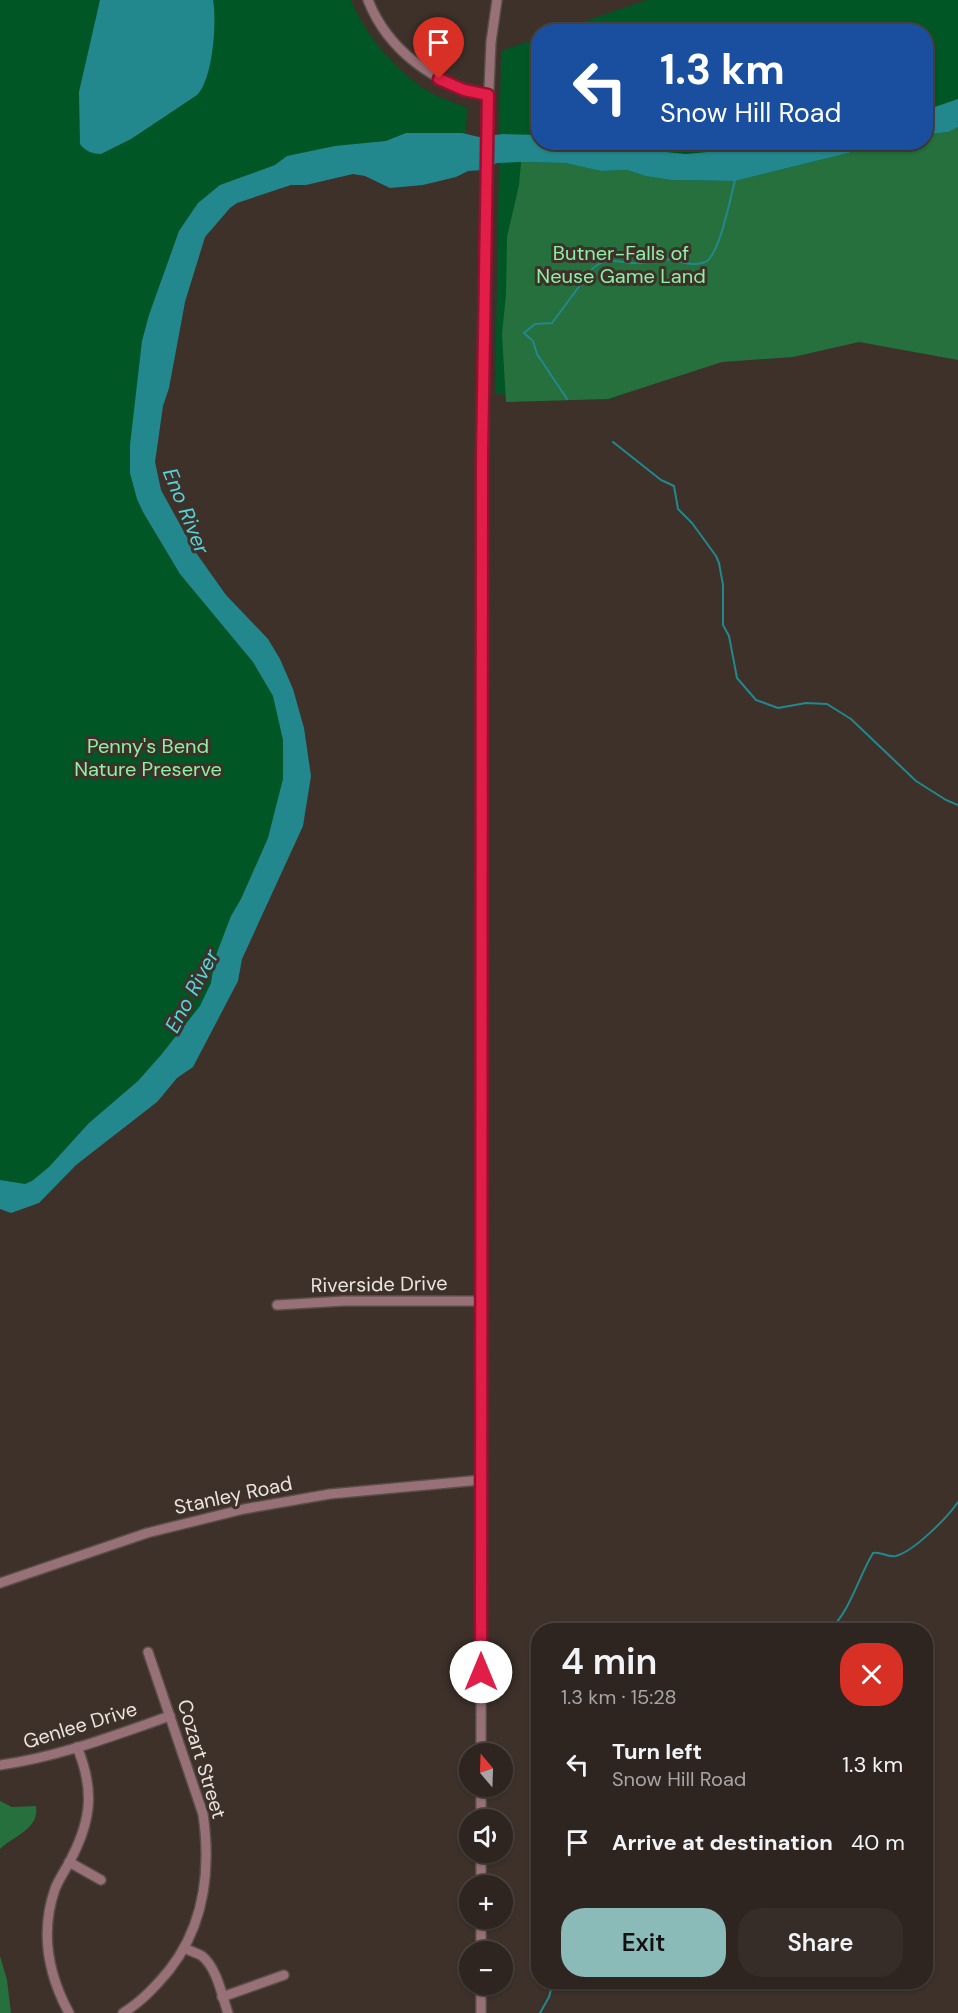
<!DOCTYPE html>
<meta charset="utf-8">
<style>
:root{--surface:#2e2520;--page:#362d29;--text:#f1f3f6;--muted:#a7a5a5;--line:#49423e;--accent:#8bbbb9}
body{margin:0;font-family:"DM Sans",sans-serif;background:var(--page);color:var(--text);height:100vh;display:flex;flex-direction:column;font-size:22px;white-space:nowrap}
*{box-sizing:border-box;margin:0}
p{font-size:20px;color:var(--muted)}
.icon{flex:none;width:33px;height:33px;fill:none;stroke:currentColor;stroke-width:2;stroke-linecap:round;stroke-linejoin:round}
.map{position:relative;flex:1;overflow:hidden}
.drawer{position:absolute;left:531px;top:1623px;width:402px;height:366px;display:flex;flex-direction:column;background:var(--surface);border-radius:24px;box-shadow:0 2px 4px #0004,0 0 0 2px var(--line)}
.drawer>*{flex:none}
.banner{position:absolute;left:531px;top:24px;width:402px;height:126px;border-radius:24px;box-shadow:0 2px 4px #0004,0 0 0 2px var(--line);background:#1a4fa0;color:#fff;overflow:hidden}
.needle{width:39px;rotate:341deg}
.tools{position:absolute;left:459px;top:1743px;display:grid;gap:12px}
.tools a{display:grid;place-items:center;width:54px;height:54px;border-radius:50%;background:var(--surface);box-shadow:0 2px 4px #0004,0 0 0 2px var(--line);font-size:30px}
.pin{position:absolute;display:grid;place-items:center;width:51px;height:51px;color:#fff;margin:-62px -26px;border-radius:50% 50% 50% 0;rotate:-45deg;box-shadow:0 0 6px #0007}
.pin .icon{rotate:45deg}
.me{position:absolute;width:66px;margin:-33px;rotate:0deg;stroke-linejoin:round;filter:drop-shadow(0 0 4px #0008)}
.turn{display:flex;align-items:center;gap:21px;height:126px;padding:0 30px;font-size:27px}
.turn .icon{width:78px;height:78px;stroke-width:2.5}
.turn b{display:block;font-size:42px;line-height:51px}
.round{display:grid;place-items:center;flex:none;width:63px;height:63px;border-radius:24px;background:var(--page)}
.overview{display:flex;align-items:center;justify-content:space-between;height:102px;padding:0 30px}
h1{font-size:36px;font-weight:600;line-height:45px}
.action{display:flex;gap:12px;margin-top:auto;padding:12px 30px}
.action a{flex:1;height:69px;border-radius:24px;background:var(--accent);color:#111;font-size:24px;font-weight:600;line-height:69px;text-align:center}
.action a+a{background:var(--page);color:var(--text)}
ul{padding:0;list-style:none}
li{display:flex;align-items:center;gap:18px;height:78px;padding:0 30px}
li div{flex:1}
li b{display:block;font-size:22px}
li em{font-style:normal}
.map>svg:first-child{display:block}
.green{fill:#005624}
.forest{fill:#25703c}
.water{fill:#23888d}
.lines{fill:none;stroke-linecap:round;stroke-linejoin:round}
.stream{stroke:#23888d;stroke-width:2}
.minor-casing{stroke:#594d47;stroke-width:12}
.minor{stroke:#987178;stroke-width:9}
.route-casing{stroke:#92132f;stroke-width:15}
.route{stroke:#e11d48;stroke-width:10}
.labels{text-anchor:middle;dominant-baseline:central;stroke-width:6;stroke-linejoin:round;paint-order:stroke}
.park-label{font-size:20px;fill:#8df0a4;stroke:#3d312a}
.street-label{font-size:20px;fill:#ebe3de;stroke:#3d312a}
.water-label{font-size:21px;font-style:italic;fill:#54d5db;stroke:#3d312a}
</style>
<div class="map">
<svg width="958" height="2013" viewBox="0 0 958 2013">
<rect width="100%" height="100%" fill="#3d312a"/>
<g class="green">
<path d="M0,0h351c14,35 42,67 73,89 12,8 29,13 43,19l-2,50 -126,8 -129,41 -69,239 12,51 95,137 51,126 -116,293 -141,132 -42,11z"/>
<path d="M647,0h311v358l-186,-40 -41,40 -35,8 -88,34 -113,-6 6,-343 37,-13v104h388v-110l-370,-1z"/>
</g>
<g class="forest">
<path d="M958,127v233l-99,-18 -66,15 -71,5 -114,37 -102,3 -4,-68 4,-40 1,-57 12,-52 2,-23 44,1 36,8 26,-1 18,6 26,4 64,1 154,-38 37,-1v-8l23,-2z"/>
<path d="M0,1801l12,6 24,-1c4,23 -23,30 -36,43z"/>
<path d="M0,1956l7,24 4,33h-11z"/>
</g>
<g class="water">
<path d="M100,0h113c4,21 0,79 -16,95l-66,44 -30,15c-8,0 -16,-3 -21,-10l-1,-52z"/>
<path d="M958,99v28l-9,5 -23,2v-24z"/>
<path d="M406,133h56l17,4 24,-3 35,1v7l75,1 33,7 40,4 75,-7 14,-4h114l-154,38 -64,-1 -26,-4 -18,-6 -26,1 -36,-8 -44,-1 -24,1 -14,7 -15,1 -12,6 -33,8 -33,3 -25,-12 -12,-2 -47,11h-15l-54,18 -7,5 -25,29 -20,65 -16,86 -6,18 -8,56 6,28 33,60 32,45 42,44 12,20 13,30 11,39 7,48 -8,50 -61,133 -4,22 -45,86 -16,11 -20,24 -81,63 -37,38 -28,10 -11,-4v-29l25,4 7,-3 17,-14 40,-44 49,-42 23,-26 39,-49 11,-23 4,-25 16,-42 10,-17 27,-61 15,-59v-39l-10,-44 -20,-34 -73,-88 -37,-62 -6,-13 -7,-26v-28l12,-104 7,-26 30,-84 19,-28 22,-18 55,-20 12,-9 48,-10 51,-5z"/>
</g>
<g class="lines">
<g class="stream">
<path d="M567,399l-30,-45 -4,-13 -9,-8 11,-9 17,-1 40,-54c16,-14 25,-6 44,-6 9,0 18,-3 28,-4 14,0 26,9 41,3 14,-5 26,-66 30,-82"/>
<path d="M613,442l48,38 13,6 4,23 14,14 24,33 3,7 4,22v40l6,11 8,42 19,22 22,8 28,-5 21,1 24,15 65,62 30,19 12,5"/>
<path d="M830,1630c21,-21 28,-52 43,-77 8,-2 15,5 23,3 18,-5 51,-38 62,-54"/>
<path d="M540,2013l9,-16 4,-15"/>
</g>
<g class="minor-casing">
<g id="minor">
<path d="M368,0c20,51 68,85 120,95"/>
<path d="M277,1305l67,-4h137"/>
<path d="M0,1583l147,-50 97,-24 86,-15 151,-14"/>
<path d="M481,1754l1,-1298 6,-345 3,-69 6,-42"/>
<path d="M0,1765c59,-8 115,-30 170,-49"/>
<path d="M481,1820v-34"/>
<path d="M481,1852v34"/>
<path d="M69,1862l32,18"/>
<path d="M481,1918v34"/>
<path d="M184,1948c6,3 13,5 18,8 15,12 20,40 26,57"/>
<path d="M481,1984v29"/>
<path d="M222,1997l62,-22"/>
<path d="M69,2013c-21,-39 -29,-81 -14,-124 4,-11 12,-21 17,-32 20,-39 22,-69 5,-110"/>
<path d="M123,2013c13,-8 25,-19 35,-30 45,-47 54,-107 45,-169l-55,-162"/>
</g>
</g>
<use href="#minor" class="minor"/>
</g>
<g class="lines">
<g class="route-casing">
<path id="route" d="M439,79l25,11 24,5 -6,361 -1,1216"/>
</g>
<use href="#route" class="route"/>
</g>
<g class="labels">
<g class="park-label">
<text x="621" y="253">Butner-Falls of<tspan x="621" dy="23">Neuse Game Land</tspan></text>
<text x="148" y="746">Penny's Bend<tspan x="148" dy="23">Nature Preserve</tspan></text>
</g>
<g class="street-label">
<text transform="translate(379 1284) rotate(-1)">Riverside Drive</text>
<text transform="translate(233 1495) rotate(-12)">Stanley Road</text>
<text transform="translate(80 1725) rotate(-17)">Genlee Drive</text>
<text transform="translate(202 1759) rotate(73)">Cozart Street</text>
</g>
<g class="water-label">
<text transform="translate(186 511) rotate(68)">Eno River</text>
<text transform="translate(192 991) rotate(-62)">Eno River</text>
</g>
</g>
</svg>
<div class="tools">
<a><svg class="needle" viewBox="-14 -14 28 28"><path d="M0-13l5 13h-10z" fill="#e53935"/><path d="M0 13l5-13h-10z" fill="#a7a5a5"/></svg></a>
<a><svg class="icon" aria-label="sound" viewBox="0 0 24 24"><path d="M4 9h4l5-4v14l-5-4H4zM17 9q2 3 0 6"/></svg></a>
<a>+</a>
<a>−</a>
</div>
<div class="pin" style="left:439px;top:79px;background:#d93025"><svg class="icon" aria-label="arrive" viewBox="0 0 24 24"><path d="M6 21V4h12l-3 4 3 4H6"/></svg></div>
<svg class="me" style="left:481px;top:1672px" viewBox="-20 -20 40 40"><circle r="19" fill="#fff"/><path d="M0-13L10 11 0 6-10 11z" fill="#e11d48"/></svg>
<div class="banner">
<div class="turn"><svg class="icon" aria-label="left" viewBox="0 0 24 24"><path d="M17 20v-9H6M10 6l-5 5 5 5"/></svg><div><b>1.3 km</b>Snow Hill Road</div></div>
</div>
<section class="drawer">
<div class="overview"><div><h1>4 min</h1><p>1.3 km · 15:28</p></div><a class="round" style="background:#d93025;color:#fff"><svg class="icon" aria-label="close" viewBox="0 0 24 24"><path d="M6 6l12 12M18 6L6 18"/></svg></a></div>
<ul>
<li><svg class="icon" aria-label="left" viewBox="0 0 24 24"><path d="M17 20v-9H6M10 6l-5 5 5 5"/></svg><div><b>Turn left</b><p>Snow Hill Road</p></div><em>1.3 km</em></li>
<li><svg class="icon" aria-label="arrive" viewBox="0 0 24 24"><path d="M6 21V4h12l-3 4 3 4H6"/></svg><div><b>Arrive at destination</b></div><em>40 m</em></li>
</ul>
<div class="action"><a>Exit</a><a>Share</a></div>
</section>
</div>
